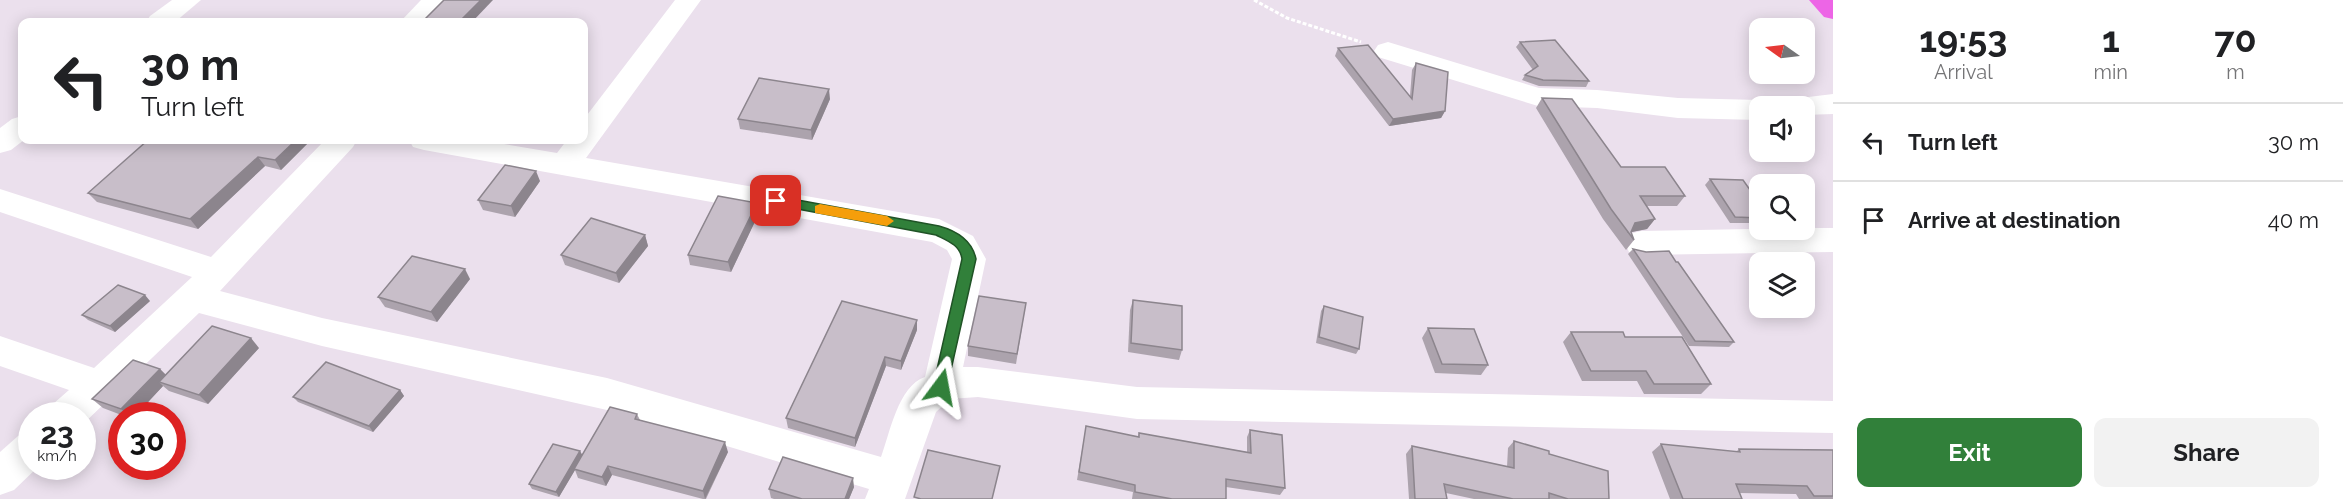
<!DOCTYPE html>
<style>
:root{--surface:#fff;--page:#f2f2f2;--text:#202124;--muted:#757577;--line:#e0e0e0;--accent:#31803a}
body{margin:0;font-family:Raleway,sans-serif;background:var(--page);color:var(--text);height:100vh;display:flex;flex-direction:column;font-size:22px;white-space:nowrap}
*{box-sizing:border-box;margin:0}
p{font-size:20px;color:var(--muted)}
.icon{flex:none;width:33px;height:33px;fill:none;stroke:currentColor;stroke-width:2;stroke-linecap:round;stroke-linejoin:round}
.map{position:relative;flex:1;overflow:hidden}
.side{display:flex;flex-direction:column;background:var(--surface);width:510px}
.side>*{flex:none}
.banner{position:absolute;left:18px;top:18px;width:570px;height:126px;border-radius:12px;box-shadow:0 3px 15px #0003;background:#fff;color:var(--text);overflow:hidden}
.needle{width:39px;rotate:284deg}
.tools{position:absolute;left:1749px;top:18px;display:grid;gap:12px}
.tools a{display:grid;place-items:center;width:66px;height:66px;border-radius:12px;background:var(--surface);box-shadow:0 3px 15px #0003;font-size:30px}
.speed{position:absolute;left:18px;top:402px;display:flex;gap:12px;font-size:30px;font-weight:700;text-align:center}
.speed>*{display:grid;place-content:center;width:78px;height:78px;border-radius:50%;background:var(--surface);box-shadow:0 3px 15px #0003;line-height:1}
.speed small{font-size:15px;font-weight:400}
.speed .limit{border:9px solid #d22;background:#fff;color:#111}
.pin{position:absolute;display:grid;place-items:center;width:51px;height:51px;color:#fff;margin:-26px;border-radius:12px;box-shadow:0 3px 9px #0006}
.me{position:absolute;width:66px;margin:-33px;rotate:13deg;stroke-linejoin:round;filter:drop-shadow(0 0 4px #0008)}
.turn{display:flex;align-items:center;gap:21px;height:126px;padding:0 24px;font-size:27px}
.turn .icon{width:78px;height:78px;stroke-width:2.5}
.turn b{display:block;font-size:42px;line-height:51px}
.eta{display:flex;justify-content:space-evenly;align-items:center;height:102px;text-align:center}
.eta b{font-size:36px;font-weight:700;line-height:42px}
.action{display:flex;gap:12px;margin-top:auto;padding:12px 24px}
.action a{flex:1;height:69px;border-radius:12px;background:var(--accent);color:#fff;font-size:24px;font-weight:700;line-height:69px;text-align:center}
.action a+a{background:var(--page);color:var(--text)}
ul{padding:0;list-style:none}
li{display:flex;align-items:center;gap:18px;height:78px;padding:0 24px;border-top:2px solid var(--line)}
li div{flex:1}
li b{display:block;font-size:22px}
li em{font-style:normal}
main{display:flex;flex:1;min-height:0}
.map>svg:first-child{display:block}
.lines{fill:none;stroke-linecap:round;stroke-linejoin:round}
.path{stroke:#fff;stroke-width:3;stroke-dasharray:4 2;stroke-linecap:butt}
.minor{fill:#fff;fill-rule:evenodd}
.major{fill:#ed65e6;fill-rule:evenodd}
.wall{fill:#aca3ad}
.shaded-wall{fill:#8c858d}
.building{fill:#c8bec9;stroke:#8c858d;stroke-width:1.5}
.route{fill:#31803a;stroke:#205326;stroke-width:1.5}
.slow{fill:#f59e0b}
</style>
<main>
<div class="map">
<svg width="1833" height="499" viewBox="0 0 1833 499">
<rect width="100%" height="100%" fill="#ebe0ed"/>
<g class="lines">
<path class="path" d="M1254,0l33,18 74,24"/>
<g class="minor">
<path d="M172,0h29l-26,22h-29l4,-6z"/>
<path d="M421,0h28l-21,22h-28z"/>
<path d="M675,0h26l-115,158 353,61 34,17 13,23 -23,108h15l159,20 696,14v32l-696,-14 -159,-22 -28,2 -14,13 -31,87h-40l4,-10 -262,-79 -285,-64 -123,-33 -117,112v-9h-35l6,-12 16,-14 -69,-24v-30l94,32 98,-91 -192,-65v-23l211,68 114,-117h32l-4,7 -133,144 102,27 285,60 274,79c9,-24 17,-71 44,-80l27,-118 -5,-9 -15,-8 -508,-92 -11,-3 -4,-7h71l77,13 10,-13h17v-21z"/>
<path d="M1388,42l151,46 58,2 81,8 82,2 12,6h-12v14l-82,-2 -81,-10 -59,-2 -160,-49 -4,-6 4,-6z"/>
<path d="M1833,94v20l-29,1v-9h-16l4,-7z"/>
<path d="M22,116l2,24 -13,10 -11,3v-25l12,-9z"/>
<path d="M1804,228h29v24l-192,3 -12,-3 -4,-9 4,-9 12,-3z"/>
<path d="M32,431v35h7l-25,24 -14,5v-43l18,-16z"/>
</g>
<path class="major" d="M1809,0h24v19l-9,-2z"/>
</g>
<g class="wall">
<path d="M1520,42l69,39 -3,6 -47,-1 -17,-6 3,-5 8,-5 -17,-23z"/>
<path d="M1338,48l72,48 2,-26 4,-7 29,48 -4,7 -52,8 -54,-70z"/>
<path d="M1542,98l79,69 64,29 -8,10h-30l8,13 -8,10 -16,3 3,8 -8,10 -23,-31 -67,-111z"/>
<path d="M830,99l-18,41 -72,-11 -2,-10z"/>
<path d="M311,140l-30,30 -16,-4 -67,63 -101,-27 -9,-9z"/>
<path d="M1710,179l50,25v19h-30l-25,-38z"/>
<path d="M540,181l-25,36 -32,-7 -5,-10z"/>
<path d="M759,213l-28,59 -41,-7 -2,-10z"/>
<path d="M645,235l3,11 -29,37 -54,-18 -4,-10z"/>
<path d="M1633,249l13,3 30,10 58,80 -5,5 -40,-1 -61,-92z"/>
<path d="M470,279l-33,43 -52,-15 -7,-10z"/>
<path d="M1133,300l49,50 -3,10 -51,-8 2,-42z"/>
<path d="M150,301l-35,31 -27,-12 -6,-5z"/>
<path d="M1026,303l-10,61 -48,-8v-10z"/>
<path d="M1324,306l35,43 -3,5 -40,-11 5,-32z"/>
<path d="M1428,328l60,37 -7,10 -46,-2 -13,-35z"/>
<path d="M917,330l-16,40 -15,-4 -31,81 -67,-19 -2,-10z"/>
<path d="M1571,332l54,5 86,47 -10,10h-57l-7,-13h-55l-19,-39z"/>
<path d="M259,348l-51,56 -39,-13 -6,-5 -28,30h-11l-21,-8 -11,-9 68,-30 6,6z"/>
<path d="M400,390l4,6 -31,36 -75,-30 -5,-5z"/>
<path d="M637,414l3,6 88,32 -22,47h-3l-91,-24 -6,11 -28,-8 -3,-8 -16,27 -27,-8 -3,-5 53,-29z"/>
<path d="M1086,426l52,11 1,-4 108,19v-15l3,-7 35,58 -5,7 -54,-8v12h-94l1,-7 -56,-12z"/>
<path d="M1514,441l35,13 60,45h-135l-28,-6 1,6h-38l-3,-45 6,-8 95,21 1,-19z"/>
<path d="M1661,444l75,8 3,-3 94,1v49h-34l-3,-5 -57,-1 3,6h-72l-18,-47z"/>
<path d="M854,487l-5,12h-75l-3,-1 -2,-9z"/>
</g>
<g class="shaded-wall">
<path d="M481,0h12l-21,22h-13z"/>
<path d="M829,89l1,10 -18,41 -1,-10z"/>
<path d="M1445,111l-4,7 -52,8 4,-7z"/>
<path d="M296,140h15l-30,30 -6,-10z"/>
<path d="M258,157l7,9 -67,63 -8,-10z"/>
<path d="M536,171l4,10 -25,36 -4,-11z"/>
<path d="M757,203l2,10 -28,59 -3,-10z"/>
<path d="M1655,219l-8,10 -20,4 8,-10z"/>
<path d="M645,235l3,11 -29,37 -3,-10z"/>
<path d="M465,269l5,10 -33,43 -6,-10z"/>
<path d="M145,295l5,6 -35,31 -5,-6z"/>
<path d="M917,320v10l-16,40v-9z"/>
<path d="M251,338l8,10 -51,56 -9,-9z"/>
<path d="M885,357l1,9 -31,81v-9z"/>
<path d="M160,369l10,10 -11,3 4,4 -28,30h-6l-8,-7z"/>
<path d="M400,390l4,6 -31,36 -4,-6z"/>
<path d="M725,442l3,10 -23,47 -2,-8z"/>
<path d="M580,451l3,5 -9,13 1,1 -16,27 -3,-5z"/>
<path d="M608,466l4,9 -6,11 -4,-9z"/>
<path d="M853,478l1,9 -5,12h-4z"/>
</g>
<g class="building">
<path d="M444,0h37l-22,22h-37z"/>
<path d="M1555,40l34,41 -46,-1 -18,-5 13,-9 -18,-24z"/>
<path d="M1368,45l44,54 4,-36 32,9 -3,39 -52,8 -55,-71z"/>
<path d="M759,78l70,11 -18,41 -73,-11z"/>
<path d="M1542,98l30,1 49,68h44l20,29h-45l15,23 -20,4 -4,9 3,8 -23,-31z"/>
<path d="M148,140h148l-21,20 -17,-3 -68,62 -102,-26z"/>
<path d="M505,165l31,6 -25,35 -33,-6z"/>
<path d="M1710,179l33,1 17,24v14l-25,-1z"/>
<path d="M718,196l39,7 -29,59 -40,-7z"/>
<path d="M591,218l54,17 -29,38 -55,-18z"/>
<path d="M1633,249l13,3 23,-1 7,11h2l56,80 -39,-1z"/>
<path d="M412,256l53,13 -34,43 -53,-15z"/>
<path d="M118,285l27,10 -35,31 -28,-11z"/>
<path d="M979,296l47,7 -9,51 -49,-8z"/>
<path d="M1133,300l49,6v44l-51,-7z"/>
<path d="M842,301l75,19 -16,41 -16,-4 -30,81 -69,-20z"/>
<path d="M1324,306l39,11 -4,32 -40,-12z"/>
<path d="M212,326l39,12 -52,57 -40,-13z"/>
<path d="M1428,328l46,1 14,36 -46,-1z"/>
<path d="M1571,332h52l2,5h57l29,47h-57l-8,-13h-55z"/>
<path d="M133,360l27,9 -39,40 -29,-10z"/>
<path d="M326,362l74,28 -31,36 -76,-29z"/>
<path d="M610,407l27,7 -2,5 90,23 -22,49 -95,-25 -6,11 -28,-8z"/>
<path d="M1086,426l53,11v-4l112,20 -1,-23 32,5 3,53 -59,-9v20h-54l-37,-7v-7l-56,-13z"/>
<path d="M1514,441l35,10v3l59,17 1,28h-41l-19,-6v6h-36l-69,-15 3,15h-32l-3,-53 102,22z"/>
<path d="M553,444l27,7 -24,41 -27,-8z"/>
<path d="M1661,444l79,8 -1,-3 94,1v46h-19l-7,-10 -71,-2 6,15h-59z"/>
<path d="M928,450l72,16 -8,33h-71l-7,-2z"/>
<path d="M783,457l70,21 -8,21h-43l-33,-10z"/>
</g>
<path class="route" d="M776,196l163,30c18,5 33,14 37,33l-30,133h-11l-2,-5 29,-128c-2,-14 -14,-18 -26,-24l-165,-31 -2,-3z"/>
<path class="slow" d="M820,204l67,12 7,5 -7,5 -72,-13v-7z"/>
</svg>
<div class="tools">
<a><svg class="needle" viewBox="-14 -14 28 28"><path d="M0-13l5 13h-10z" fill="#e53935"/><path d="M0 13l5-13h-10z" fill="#757577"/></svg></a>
<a><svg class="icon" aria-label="sound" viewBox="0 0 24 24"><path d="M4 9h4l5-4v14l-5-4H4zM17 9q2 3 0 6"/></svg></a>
<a><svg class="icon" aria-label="search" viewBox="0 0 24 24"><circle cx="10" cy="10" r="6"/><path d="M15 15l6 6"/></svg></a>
<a><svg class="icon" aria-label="layers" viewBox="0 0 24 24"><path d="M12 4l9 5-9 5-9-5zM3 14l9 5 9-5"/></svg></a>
</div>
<div class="speed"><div>23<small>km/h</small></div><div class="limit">30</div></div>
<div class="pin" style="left:776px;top:201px;background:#d93025"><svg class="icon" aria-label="arrive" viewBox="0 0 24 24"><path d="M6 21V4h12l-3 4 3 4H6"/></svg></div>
<svg class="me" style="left:941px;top:387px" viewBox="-20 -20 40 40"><path d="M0-17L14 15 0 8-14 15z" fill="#31803a" stroke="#fff" stroke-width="4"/></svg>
<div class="banner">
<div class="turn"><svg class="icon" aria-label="left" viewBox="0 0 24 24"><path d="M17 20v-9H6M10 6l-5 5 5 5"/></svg><div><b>30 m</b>Turn left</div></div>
</div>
</div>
<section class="side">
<div class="eta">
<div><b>19:53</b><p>Arrival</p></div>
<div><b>1</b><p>min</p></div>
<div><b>70</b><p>m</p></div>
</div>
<ul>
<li><svg class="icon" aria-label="left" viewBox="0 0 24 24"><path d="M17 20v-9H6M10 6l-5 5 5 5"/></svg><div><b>Turn left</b></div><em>30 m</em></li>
<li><svg class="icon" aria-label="arrive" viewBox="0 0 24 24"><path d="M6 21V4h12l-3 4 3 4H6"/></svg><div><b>Arrive at destination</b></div><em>40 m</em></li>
</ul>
<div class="action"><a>Exit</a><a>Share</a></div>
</section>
</main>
